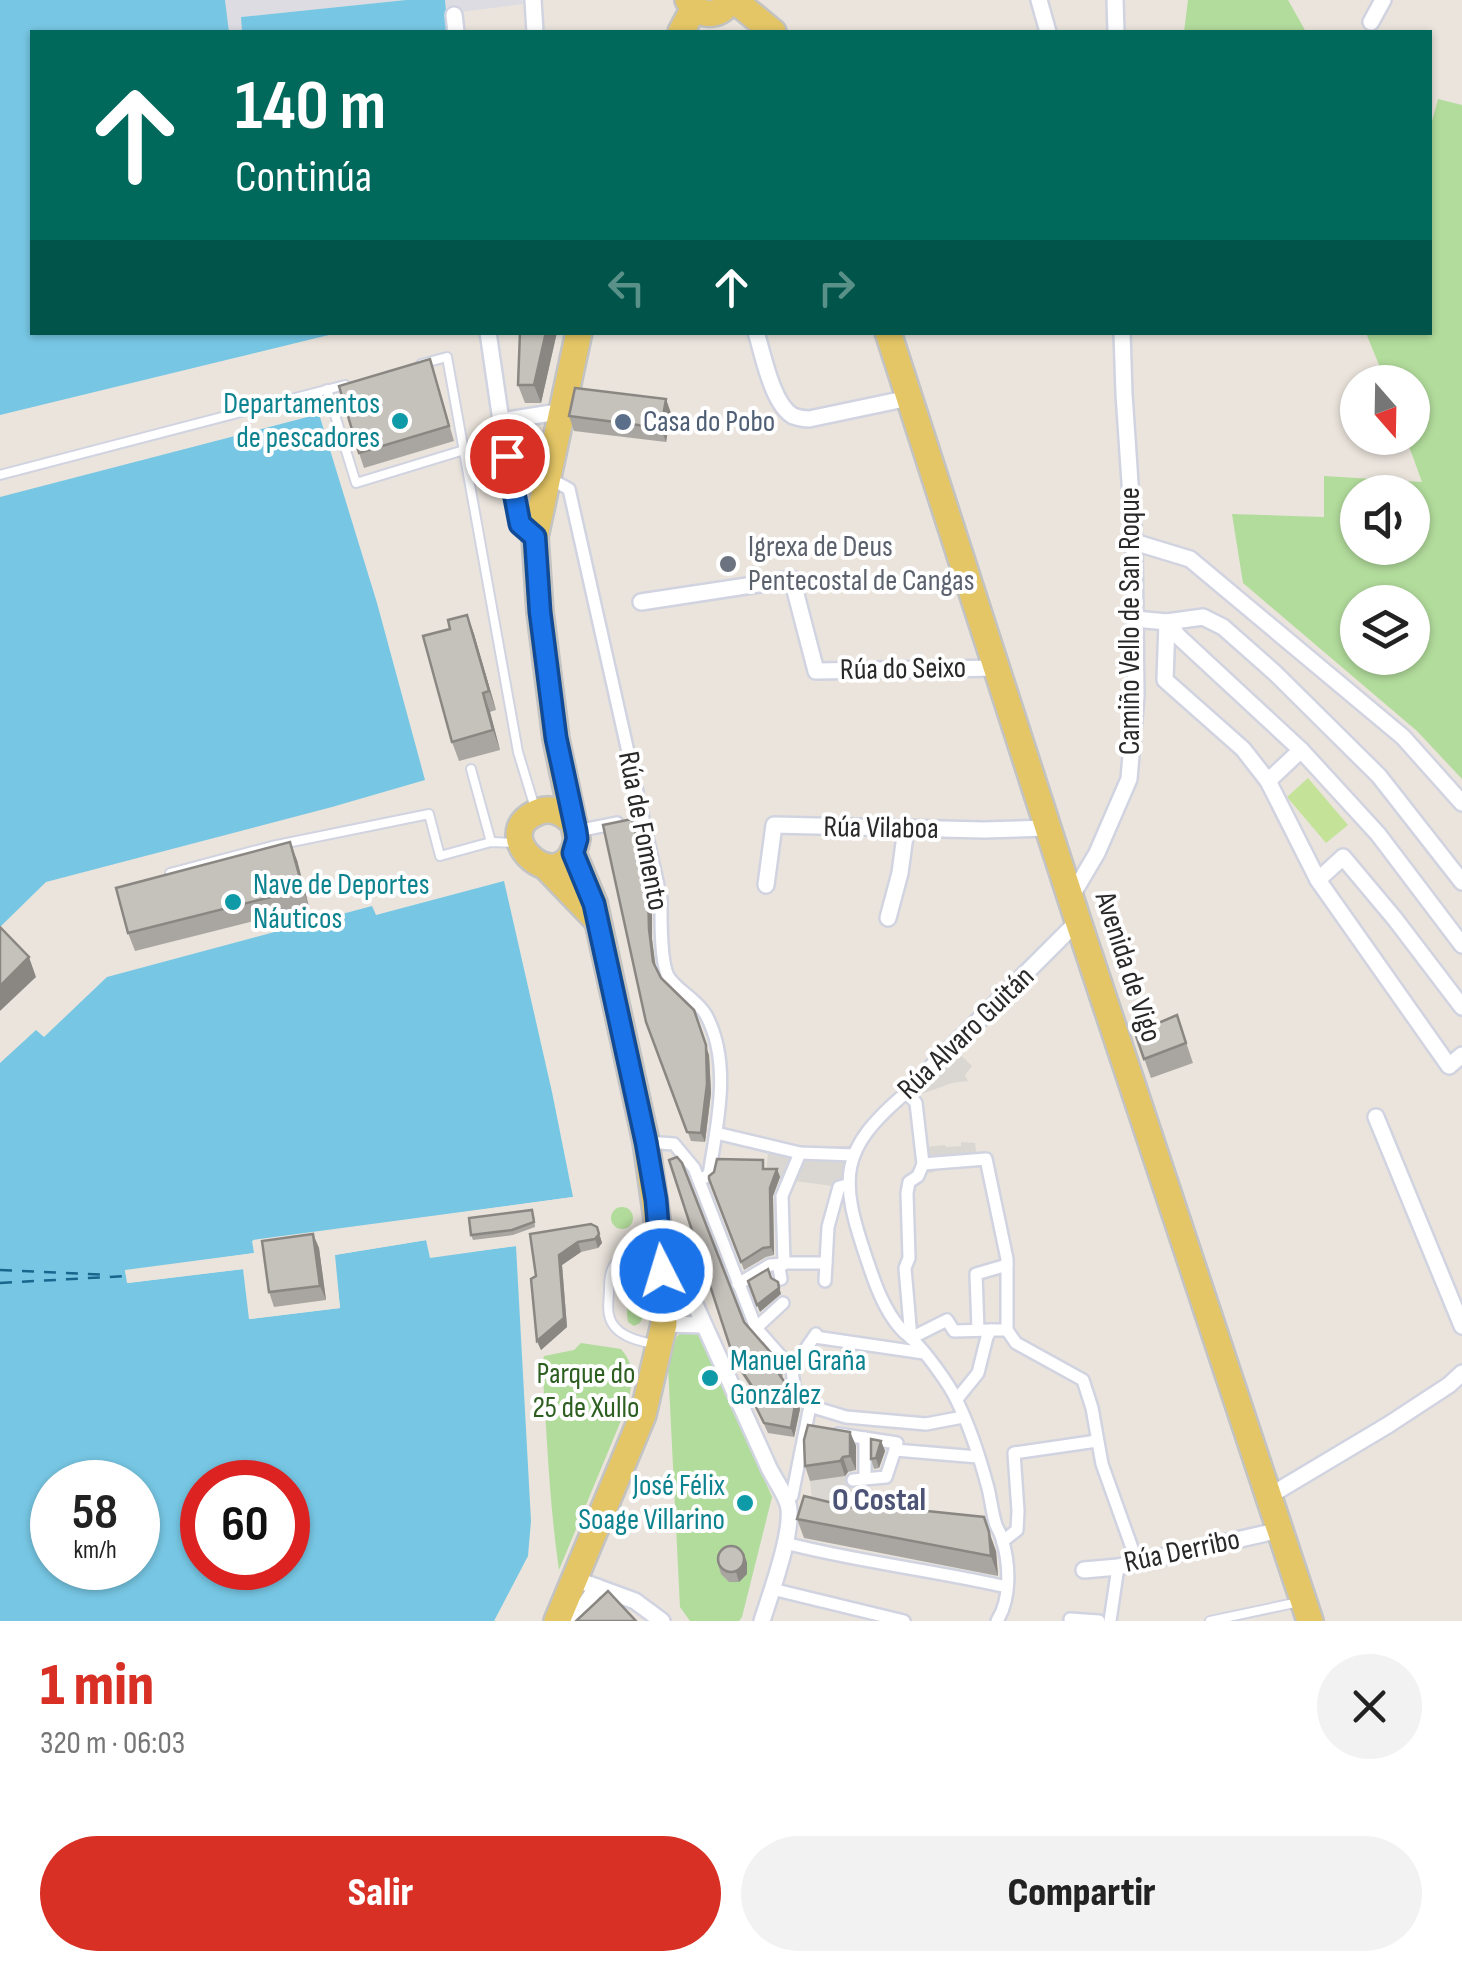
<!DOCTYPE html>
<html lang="es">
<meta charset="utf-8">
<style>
:root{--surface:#fff;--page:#f2f2f2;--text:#222;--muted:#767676;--accent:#d93025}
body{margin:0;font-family:"Sofia Sans Condensed",sans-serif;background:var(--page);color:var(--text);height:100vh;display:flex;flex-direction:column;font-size:38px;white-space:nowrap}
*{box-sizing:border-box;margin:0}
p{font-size:32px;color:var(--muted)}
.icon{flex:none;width:55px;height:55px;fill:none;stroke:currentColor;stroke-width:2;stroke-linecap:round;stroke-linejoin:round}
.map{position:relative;height:1621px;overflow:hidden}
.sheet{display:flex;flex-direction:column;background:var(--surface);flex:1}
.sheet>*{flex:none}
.hud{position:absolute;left:30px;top:30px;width:1402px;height:305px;border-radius:0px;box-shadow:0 2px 8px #0004;background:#00695c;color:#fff;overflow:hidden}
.needle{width:65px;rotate:160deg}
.fabs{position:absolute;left:1340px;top:365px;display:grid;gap:20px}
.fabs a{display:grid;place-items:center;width:90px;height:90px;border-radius:50%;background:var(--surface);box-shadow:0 2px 8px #0004;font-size:50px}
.speed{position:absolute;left:30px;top:1460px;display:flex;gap:20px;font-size:50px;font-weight:700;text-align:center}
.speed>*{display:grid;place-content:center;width:130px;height:130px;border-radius:50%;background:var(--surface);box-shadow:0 2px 8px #0004;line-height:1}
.speed small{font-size:25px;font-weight:400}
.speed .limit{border:15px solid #d22;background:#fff;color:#111}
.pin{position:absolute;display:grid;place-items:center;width:85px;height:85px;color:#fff;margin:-42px;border:5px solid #fff;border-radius:50%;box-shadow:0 2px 10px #0007}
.me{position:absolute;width:110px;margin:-55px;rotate:355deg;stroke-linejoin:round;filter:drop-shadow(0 0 8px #0008)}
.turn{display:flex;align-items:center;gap:35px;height:210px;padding:0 40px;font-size:45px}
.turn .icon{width:130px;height:130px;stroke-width:2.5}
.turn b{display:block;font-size:70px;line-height:85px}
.lanes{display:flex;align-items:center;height:95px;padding:0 40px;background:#0003;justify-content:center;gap:50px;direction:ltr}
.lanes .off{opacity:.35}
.round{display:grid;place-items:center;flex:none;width:105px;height:105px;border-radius:52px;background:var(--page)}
.summary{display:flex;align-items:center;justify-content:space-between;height:170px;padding:0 40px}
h1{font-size:60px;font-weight:800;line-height:75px;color:var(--accent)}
.cta{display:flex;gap:20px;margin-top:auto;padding:20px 40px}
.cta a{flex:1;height:115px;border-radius:60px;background:var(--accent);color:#fff;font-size:40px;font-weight:800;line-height:115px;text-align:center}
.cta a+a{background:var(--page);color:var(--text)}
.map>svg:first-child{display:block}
.industrial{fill:#dedce3}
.green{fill:#b2dc9c;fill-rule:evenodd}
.pitch{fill:#c4e399}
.plaza{fill:#dad7d2}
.water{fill:#77c7e4;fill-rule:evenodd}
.pier{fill:#eae4dc}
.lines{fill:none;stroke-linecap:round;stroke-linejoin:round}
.ferry{stroke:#18658d;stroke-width:2.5;stroke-dasharray:12 10;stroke-linecap:butt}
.service-casing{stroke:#d1d4e0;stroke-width:12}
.pedestrian-casing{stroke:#d1d4e0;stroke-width:16}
.minor-casing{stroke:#d1d4e0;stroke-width:20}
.primary-casing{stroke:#c3c3c3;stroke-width:30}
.service{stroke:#fff;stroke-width:8}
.pedestrian{stroke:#fff;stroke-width:11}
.minor{stroke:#fff;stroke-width:15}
.primary{stroke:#e4c666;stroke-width:25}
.wall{fill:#a9a6a1}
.shaded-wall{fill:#8a8783}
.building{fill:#c5c1bb;stroke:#8a8783;stroke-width:2.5}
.route-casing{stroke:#114b97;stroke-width:25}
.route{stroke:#1a73e8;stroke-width:18}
.culture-dot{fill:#0f9aa8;stroke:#fff;stroke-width:4}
.service-dot{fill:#5c6f8a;stroke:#fff;stroke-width:4}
.worship-dot{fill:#6b7280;stroke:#fff;stroke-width:4}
.labels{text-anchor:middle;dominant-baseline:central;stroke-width:8;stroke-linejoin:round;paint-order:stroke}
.culture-label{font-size:30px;fill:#0d838f;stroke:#fff;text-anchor:end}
.service-label{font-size:30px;fill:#4e5e75;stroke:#fff;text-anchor:start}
.worship-label{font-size:30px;fill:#5b616d;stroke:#fff;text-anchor:start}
.street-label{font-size:30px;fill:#292929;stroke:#fff}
.park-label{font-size:30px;fill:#2d5f20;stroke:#fff}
.neighbourhood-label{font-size:32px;font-weight:bold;fill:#4d5475;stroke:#fff}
</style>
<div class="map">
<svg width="1462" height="1621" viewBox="0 0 1462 1621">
<rect width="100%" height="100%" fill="#eae4dc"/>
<g class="industrial">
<path d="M225,0h181l-165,17 1,15h-13z"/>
<path d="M445,0h77l1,4 -62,8 -14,-2z"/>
</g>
<g class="green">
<path d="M1188,0h100l18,32h-122z"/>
<path d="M1438,99l24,6v674l-45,-48 -174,-148 -11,-69 92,3v-41l98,6 -16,-44h6v-56h-26l-20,-49 64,-1v-203zM1412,492v56h-54v-56zM1412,602v56h-54v-56z"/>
<circle cx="622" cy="1218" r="11"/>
<path d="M639,1262l5,3 2,7 -3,45 -3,6 -6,3 -6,-4 -1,-7 2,-44 3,-7z"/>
<path d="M689,1329l9,2 5,7 69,159 -30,120 -3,4h-49l-10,-14 -12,-242c4,-16 4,-31 21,-36z"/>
<path d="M581,1343l40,6c17,20 11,33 6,57l-68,164c-10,-68 -12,-137 -17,-206l2,-8 30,-6z"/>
</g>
<path class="pitch" d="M1308,778l40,47 -22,18 -39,-46z"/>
<g class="plaza">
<path d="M950,1045l22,21 -7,9 3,6 -16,2 -33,12 -11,-11z"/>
<path d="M769,1139l27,7h58v21l-15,20 -73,-10z"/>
<path d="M961,1142l14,1 2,14 14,-1 2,9 -45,2 -18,6 -12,-3 -3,-22 30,-3 1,2 15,-1z"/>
<path d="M854,1474l-6,44 -35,-10 -3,-27z"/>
</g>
<g class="water">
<path d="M0,0h225l4,32h-197v300l305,1 -337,82z"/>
<path d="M406,0h39l3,32h-206l-1,-15z"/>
<path d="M319,414l58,189 48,177 -93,27 -286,75 -46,45v-430z"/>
<path d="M504,881l48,211 21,105 -320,43 2,13 -130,18 3,12 116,-14 6,50 90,-11 -6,-53 93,-15 4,17 85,-11 15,275 -3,35 -34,65h-494v-558l36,-33 8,7 63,-60 265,-71 4,9zM52,1482h86v86h-86zM202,1482h86v86h-86z"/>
</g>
<path class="pier" d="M573,1197l-7,6 -308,42 2,9 -4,4 -125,16v4l114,-14 3,4 5,45 82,-10 -6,-47 4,-5 93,-16 5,3 3,14 82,-11 4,2 -4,3 -86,12 -4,-18 -91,15 5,53 -91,11 -6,-50 -116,14 -2,-13 129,-17 -2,-12z"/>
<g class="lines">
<g class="ferry">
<path d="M0,1270l110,5"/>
<path d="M0,1283l126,-7"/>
</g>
<g class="service-casing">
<g id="service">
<path d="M421,364l26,-7 71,395 17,56"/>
<path d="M327,389l29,94 108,-33"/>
<path d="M0,475l345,-90"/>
<path d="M471,769l20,73"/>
<path d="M170,873l102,-27 157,-32 11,42 51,-14 25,1"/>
<path d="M654,1344c-17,-3 -41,-9 -45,-29 -2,-7 0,-17 0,-25 0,-16 2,-24 14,-35l33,-6"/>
<path d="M1210,1621l89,-19"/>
</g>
</g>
<g class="pedestrian-casing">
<g id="pedestrian">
<path d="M547,477l22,12 92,410c0,18 -1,61 7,77 8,14 29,23 38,39 26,48 11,109 3,160l-10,5"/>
<path d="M577,831l40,-8"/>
<path d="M716,1133l84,20 54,2"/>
<path d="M646,1142l28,2 20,24 62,160 36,41 2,18 16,19"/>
<path d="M923,1164l63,-5 21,100v71h-16l-4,7 -9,36 -21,26"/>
<path d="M784,1263h42"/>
<path d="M781,1279l-2,-11 5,-5 -2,-67 18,-43"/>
<path d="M825,1281l3,-54 11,-40 8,-2"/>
<path d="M738,1284l32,-19 14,-1"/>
<path d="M756,1328l27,-25"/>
<path d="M978,1330l-2,-56 31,-9"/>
<path d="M1007,1330l9,13 67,37 9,28 10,56 35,98"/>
<path d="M815,1337l109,16"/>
<path d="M911,1338l-6,-70 4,-10 -2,-65 2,-11 9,-6 5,-12 -7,-61 -9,-11c-69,58 -68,86 -40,168 8,24 17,50 34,69 6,7 4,3 11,10 13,12 38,46 45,62 12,24 24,61 31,87 3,12 4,25 8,37 2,5 5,9 6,14 8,25 9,60 -5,82"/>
<path d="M911,1338l36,-18 7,11 37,-1"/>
<path d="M792,1369l24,-35"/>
<path d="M810,1406l36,11 80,7 37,-7"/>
<path d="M838,1434l59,9 -2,7 83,7"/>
<path d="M865,1479v-41"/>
<path d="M853,1480l33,-3 9,-27"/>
<path d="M792,1496l18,-90"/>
<path d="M1003,1541l14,-11 1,-19 -4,-58 83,-12"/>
<path d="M785,1543c73,19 148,27 222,44"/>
<path d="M772,1589l132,32"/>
<path d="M1070,1619l29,2"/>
<path d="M1110,1621l8,-54"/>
</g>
</g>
<g class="minor-casing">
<g id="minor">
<path d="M533,0l2,32"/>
<path d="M1039,0l9,32"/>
<path d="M1115,0l1,32"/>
<path d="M454,15l2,17"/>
<path d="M1371,22l12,-22"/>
<path d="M488,332l13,89 20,103 14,13"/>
<path d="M756,332c7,22 16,72 37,84 3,1 12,3 16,3l100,-21"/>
<path d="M501,421l63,-10"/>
<path d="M1134,542l56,17 213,178 59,66"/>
<path d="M641,602l151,-23 24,92 181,-3"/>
<path d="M1135,619l32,3 36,-5 20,10 52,46 104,103 83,106"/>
<path d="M1167,622l11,14 123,114 77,84 84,111"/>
<path d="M1167,622l-2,58 78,69 25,32 50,99"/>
<path d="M1268,781l33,-31"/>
<path d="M766,885l8,-60 210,5 64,-2"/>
<path d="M1071,897l26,-44 32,-74 7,-83 -2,-154 -10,-148 -2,-62"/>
<path d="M888,918l12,-45 6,-45"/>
<path d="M1462,1007l-67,-88 -52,-62 -25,23 131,186 13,-11"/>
<path d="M907,1092l171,-171"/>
<path d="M1376,1117l86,209"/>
<path d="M664,1236l105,232c6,12 15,24 19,36 7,24 -18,91 -26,117"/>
<path d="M664,1324l39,1"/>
<path d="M1269,1496l119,-71 61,-40 13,-12"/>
<path d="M1084,1570l34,-3 162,-37"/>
<path d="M575,1579l60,22 27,20"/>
<path d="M564,1621l22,-18 11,-16"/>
</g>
</g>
<g class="primary-casing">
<g id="primary">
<path d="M688,0c12,18 31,18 43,0"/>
<path d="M734,0l39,32"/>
<path d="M681,32l13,-24"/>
<path d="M888,332l190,589 232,700"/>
<path d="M573,823c-9,-10 -21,-17 -35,-11 -55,22 26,94 39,27l-21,-100 -16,-127 -5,-75 44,-205"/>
<path d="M545,866l49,51"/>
<path d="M557,1621l86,-206 21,-91 -6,-98 -12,-84 -52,-239 -21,-50"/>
</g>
</g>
<use href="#service" class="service"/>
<use href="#pedestrian" class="pedestrian"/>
<use href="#minor" class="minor"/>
<use href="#primary" class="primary"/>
</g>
<g class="wall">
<path d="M520,332h37l-16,71h-16l-7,-18z"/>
<path d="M430,359l24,82 -90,27 -5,-15z"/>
<path d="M671,413l-5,29 -92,-11 -5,-15z"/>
<path d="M467,615l7,19 22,76 -6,2 10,38 -41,11 -7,-19 -2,-113z"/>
<path d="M636,829l16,71v39l4,29 53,87 2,38 -6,49 -14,-1 -45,-119z"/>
<path d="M297,860l12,47 -174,44 -7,-18z"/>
<path d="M1177,1015l16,48 -42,15 -16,-45z"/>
<path d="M669,1160l75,162 36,41 3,10 -1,6 18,30 -6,28 -26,-4 -13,-28 5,-2 -2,-4 -20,-31z"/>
<path d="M766,1169h11l3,8 -7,19 1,59 -8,2 -22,13 -35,-91z"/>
<path d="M534,1215l1,12 -22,8 -40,5 -2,-5z"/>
<path d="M313,1234l6,14 7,52 -52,7 -5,-15z"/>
<path d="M530,1234l70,2 2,7 -4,5 -17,4 -19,13 5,62 -26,23 -4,-9 -1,-65z"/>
<path d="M850,1432l6,14v24l-8,2 -3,4 -35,5 -5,-15z"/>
<path d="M881,1441l4,10 -6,17 -5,1 -3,-10z"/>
<path d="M797,1519l199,32 2,25 -194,-38z"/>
<path d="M744,1554l3,9v11l-8,8h-10l-8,-8 -3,-10z"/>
</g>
<g class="shaded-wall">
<path d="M546,332h11l-16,71 -7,-18z"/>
<path d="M666,399l5,14 -5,29 -5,-14z"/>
<path d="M467,615l7,19 22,76 -7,-19z"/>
<path d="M483,693l7,19 10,38 -7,-20z"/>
<path d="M632,819l20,81v39l4,33 -3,-10z"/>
<path d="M290,842l7,18 12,47 -6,-18z"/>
<path d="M29,957l7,20 -36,34v-25z"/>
<path d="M694,1010l15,45 2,38 -6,49 -4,-9z"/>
<path d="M777,1169l3,8 -7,19 1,59 -3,-8 -1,-59z"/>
<path d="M597,1227l5,16 -4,5 -3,-9z"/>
<path d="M313,1234l6,14 7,52 -6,-14z"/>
<path d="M578,1242l3,10 -19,13 5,62 -26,23 -4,-9 22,-86z"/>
<path d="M778,1282l3,12 -21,18 -3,-7z"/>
<path d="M796,1399l4,10 -6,28 -3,-9z"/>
<path d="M850,1432l6,14v24l-6,-14z"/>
<path d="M881,1441l4,10 -6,17 -3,-10z"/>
<path d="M843,1457l5,15 -3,4 -5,-15z"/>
<path d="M984,1517l12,34 2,25 -7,-20z"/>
<path d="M744,1554l3,9v11l-8,8 -3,-10z"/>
</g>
<g class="building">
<path d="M520,332h26l-12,53h-16z"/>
<path d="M430,359l19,67 -90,27 -20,-67z"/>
<path d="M575,388l91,11 -5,29 -92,-12z"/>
<path d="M467,615l22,76 -6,2 10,37 -41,12 -29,-106 27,-7 -2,-9z"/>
<path d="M632,819l16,71 1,39 4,33 8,16 33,32 12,35 1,39 -6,49 -14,-1 -41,-110 -43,-197z"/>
<path d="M290,842l13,47 -175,44 -12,-45z"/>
<path d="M0,927l29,30 -29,29z"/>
<path d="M1177,1015l9,28 -42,16 -9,-26z"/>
<path d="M677,1157l5,6 62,159 36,41v6l-3,2 19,28 -5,29 -27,-5 -9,-18 5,-2 -6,-14 -20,-30 -65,-199z"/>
<path d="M717,1159l46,1v9h14l-7,19 1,59 -8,1 -22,14 -32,-83v-3l5,-4z"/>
<path d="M532,1210l2,12 -22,8 -41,5 -2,-17z"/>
<path d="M591,1224l6,3 2,7 -4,5 -17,3 -19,13 5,63 -27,23 -6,-62 5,-3 -6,-42z"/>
<path d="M313,1234l7,52 -51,6 -7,-51z"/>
<path d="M768,1269l3,9 7,4 1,6 -22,17 -9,-24z"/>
<path d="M808,1425l42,7v24l-7,1 -3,4 -35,5 -1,-26z"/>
<path d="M871,1439l10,2 -5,17 -5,1z"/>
<path d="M804,1496l58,14 27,-3 95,10 5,15 2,24 -194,-37z"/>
<circle cx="731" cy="1559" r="13"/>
<path d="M608,1591l28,30h-60z"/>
</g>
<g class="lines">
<g class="route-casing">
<path id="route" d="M507,456l13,68 15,13 5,75 16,126 20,93 1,8 -4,14 21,51 52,238 10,58 6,71"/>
</g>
<use href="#route" class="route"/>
</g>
<g class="culture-dot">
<circle cx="400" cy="421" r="10"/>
<circle cx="233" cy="902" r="10"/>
<circle cx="710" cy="1378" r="10"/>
<circle cx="745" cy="1503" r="10"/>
</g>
<circle class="service-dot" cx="623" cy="422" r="10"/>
<circle class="worship-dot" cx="728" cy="564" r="10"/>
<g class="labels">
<g class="culture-label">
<text x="380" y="404">Departamentos<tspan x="380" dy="34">de pescadores</tspan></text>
<text x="253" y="885" text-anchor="start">Nave de Deportes<tspan x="253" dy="34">Náuticos</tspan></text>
<text x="730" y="1361" text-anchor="start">Manuel Graña<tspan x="730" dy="34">González</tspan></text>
<text x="725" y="1486">José Félix<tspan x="725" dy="34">Soage Villarino</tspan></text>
</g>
<g class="service-label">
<text x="643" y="422">Casa do Pobo</text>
</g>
<g class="worship-label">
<text x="748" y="547">Igrexa de Deus<tspan x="748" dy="34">Pentecostal de Cangas</tspan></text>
</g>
<g class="street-label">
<text transform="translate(1130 621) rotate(-90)">Camiño Vello de San Roque</text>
<text transform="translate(903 669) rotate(-1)">Rúa do Seixo</text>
<text transform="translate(881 828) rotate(1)">Rúa Vilaboa</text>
<text transform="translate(643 831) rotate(79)">Rúa de Fomento</text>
<text transform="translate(1128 967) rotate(72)">Avenida de Vigo</text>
<text transform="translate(966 1033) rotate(-44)">Rúa Alvaro Guitán</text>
<text transform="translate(1182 1551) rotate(-12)">Rúa Derribo</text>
</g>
<g class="park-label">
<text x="586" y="1374">Parque do<tspan x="586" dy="34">25 de Xullo</tspan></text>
</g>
<g class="neighbourhood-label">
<text x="879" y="1500">O Costal</text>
</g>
</g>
</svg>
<div class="fabs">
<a><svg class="needle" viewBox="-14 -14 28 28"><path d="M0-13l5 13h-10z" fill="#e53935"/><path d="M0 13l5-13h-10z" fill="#767676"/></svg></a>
<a><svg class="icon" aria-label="sound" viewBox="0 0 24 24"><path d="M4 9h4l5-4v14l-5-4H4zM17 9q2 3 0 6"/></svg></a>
<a><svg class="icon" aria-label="layers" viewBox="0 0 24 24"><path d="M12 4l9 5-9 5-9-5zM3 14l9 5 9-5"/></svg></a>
</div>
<div class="speed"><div>58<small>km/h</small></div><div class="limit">60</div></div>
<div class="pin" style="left:507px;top:456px;background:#d93025"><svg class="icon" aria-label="arrive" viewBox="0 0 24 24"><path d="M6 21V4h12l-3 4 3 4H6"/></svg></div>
<svg class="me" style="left:662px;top:1271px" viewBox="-20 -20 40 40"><circle r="17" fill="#1a73e8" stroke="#fff" stroke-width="3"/><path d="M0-11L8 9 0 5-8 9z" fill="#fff"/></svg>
<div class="hud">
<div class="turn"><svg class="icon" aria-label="ahead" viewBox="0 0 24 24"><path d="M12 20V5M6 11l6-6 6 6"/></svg><div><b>140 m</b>Continúa</div></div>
<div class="lanes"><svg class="icon off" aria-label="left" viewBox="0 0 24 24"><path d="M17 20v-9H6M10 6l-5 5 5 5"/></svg><svg class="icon" aria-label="ahead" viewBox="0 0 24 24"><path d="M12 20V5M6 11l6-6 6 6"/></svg><svg class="icon off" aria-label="right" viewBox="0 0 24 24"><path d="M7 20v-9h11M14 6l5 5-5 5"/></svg></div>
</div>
</div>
<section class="sheet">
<div class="summary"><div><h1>1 min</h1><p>320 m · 06:03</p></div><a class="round"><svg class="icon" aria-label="close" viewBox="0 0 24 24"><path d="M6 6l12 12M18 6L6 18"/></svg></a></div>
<div class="cta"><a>Salir</a><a>Compartir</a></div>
</section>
